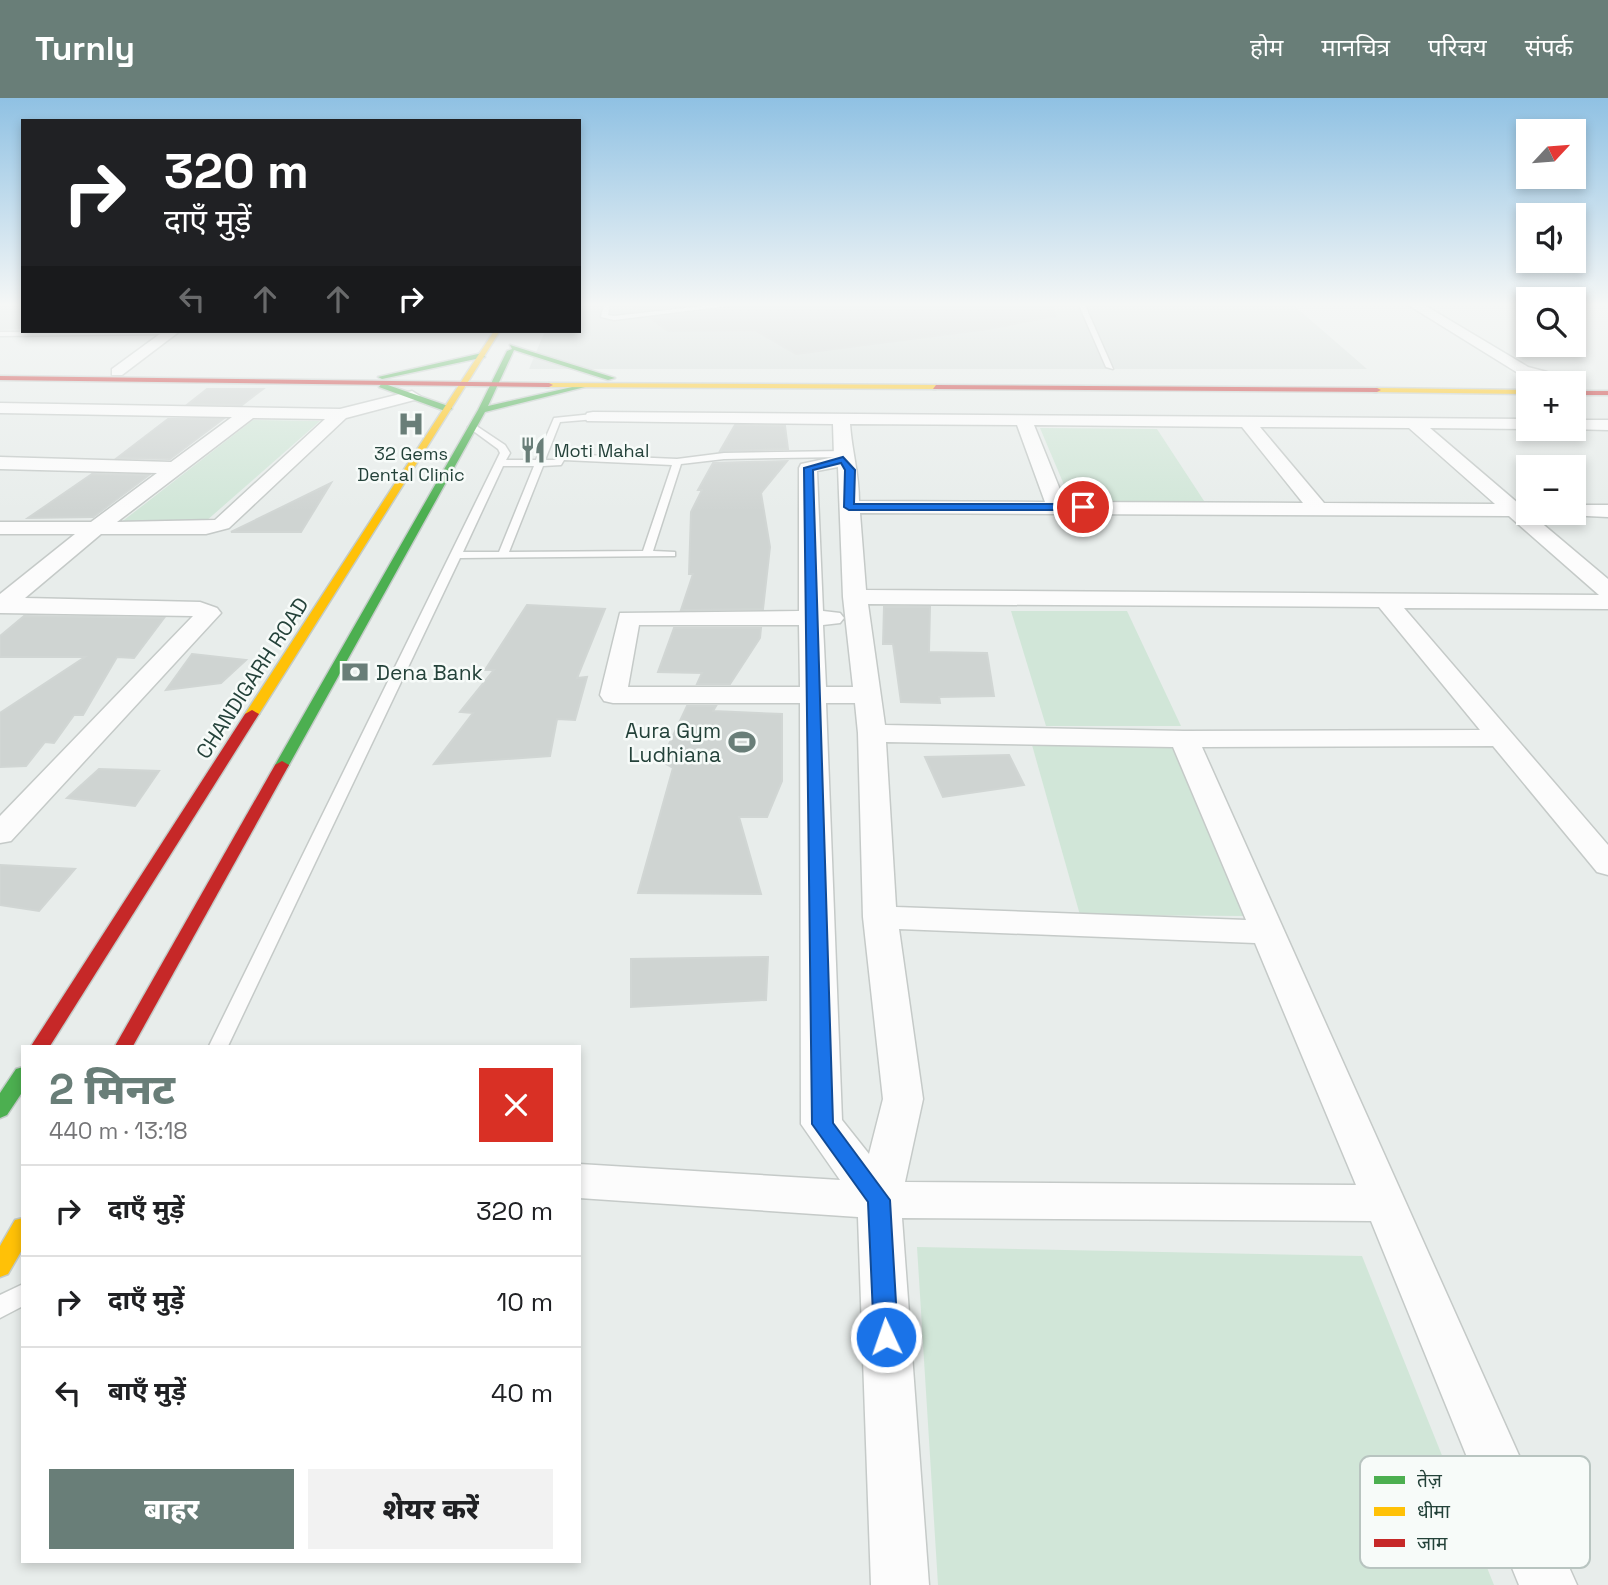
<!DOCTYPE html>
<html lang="hi">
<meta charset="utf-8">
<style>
:root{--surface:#fff;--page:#f2f2f2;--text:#202124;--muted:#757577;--line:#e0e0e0;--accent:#697e78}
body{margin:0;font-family:"Space Grotesk","Noto Sans Devanagari",sans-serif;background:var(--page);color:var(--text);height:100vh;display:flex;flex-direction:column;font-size:26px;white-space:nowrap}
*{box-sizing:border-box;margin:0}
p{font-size:23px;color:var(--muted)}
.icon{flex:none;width:38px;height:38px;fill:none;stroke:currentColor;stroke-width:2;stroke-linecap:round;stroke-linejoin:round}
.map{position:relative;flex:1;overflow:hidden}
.panel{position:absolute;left:21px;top:947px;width:560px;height:518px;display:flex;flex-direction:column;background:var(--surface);border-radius:0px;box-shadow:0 4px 10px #0003}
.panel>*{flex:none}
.banner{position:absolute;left:21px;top:21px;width:560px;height:214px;border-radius:0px;box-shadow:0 4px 10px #0003;background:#202124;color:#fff;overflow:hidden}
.needle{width:46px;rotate:64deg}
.fabs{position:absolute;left:1516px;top:21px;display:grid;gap:14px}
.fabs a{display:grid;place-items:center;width:70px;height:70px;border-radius:0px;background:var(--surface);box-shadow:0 4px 10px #0003;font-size:35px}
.pin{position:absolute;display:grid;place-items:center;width:60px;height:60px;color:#fff;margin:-30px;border:4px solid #fff;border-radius:50%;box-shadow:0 2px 7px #0007}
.me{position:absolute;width:77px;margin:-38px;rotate:357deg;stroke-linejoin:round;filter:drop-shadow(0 0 5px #0008)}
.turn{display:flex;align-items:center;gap:24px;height:147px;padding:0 28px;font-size:32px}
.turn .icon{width:91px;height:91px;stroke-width:2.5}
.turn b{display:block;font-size:49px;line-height:60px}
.lanes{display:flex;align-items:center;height:66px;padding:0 28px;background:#0003;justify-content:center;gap:35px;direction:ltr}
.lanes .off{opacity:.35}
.round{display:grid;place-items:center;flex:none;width:74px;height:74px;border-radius:0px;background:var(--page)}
.headline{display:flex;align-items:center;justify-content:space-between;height:119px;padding:0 28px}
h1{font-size:42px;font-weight:800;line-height:52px;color:var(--accent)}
.primary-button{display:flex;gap:14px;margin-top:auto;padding:14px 28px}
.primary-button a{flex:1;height:80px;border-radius:0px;background:var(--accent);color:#fff;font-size:28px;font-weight:800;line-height:80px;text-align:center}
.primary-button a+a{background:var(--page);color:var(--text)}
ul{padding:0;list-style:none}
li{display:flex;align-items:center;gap:21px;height:91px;padding:0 28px;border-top:2px solid var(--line)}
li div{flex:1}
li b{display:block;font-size:26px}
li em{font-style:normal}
header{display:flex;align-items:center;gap:42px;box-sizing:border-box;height:98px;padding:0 35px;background:var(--accent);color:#fff}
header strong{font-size:33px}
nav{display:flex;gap:38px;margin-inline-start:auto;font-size:24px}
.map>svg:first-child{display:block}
.built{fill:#d6dedb}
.green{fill:#d1e6d8}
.building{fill:#cfd4d2;stroke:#d1d6d4;stroke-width:2}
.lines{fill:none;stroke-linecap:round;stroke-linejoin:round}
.lane-casing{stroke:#c5cac8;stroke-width:3}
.street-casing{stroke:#c5cac8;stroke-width:3}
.fast-casing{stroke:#c3cbc8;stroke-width:3}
.slow-casing{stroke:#c3cbc8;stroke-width:3}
.jam-casing{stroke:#c3cbc8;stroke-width:3}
.lane{fill:#fcfcfc;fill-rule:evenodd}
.street{fill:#fcfcfc;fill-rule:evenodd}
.fast{fill:#4caf50;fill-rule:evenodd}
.slow{fill:#ffc107;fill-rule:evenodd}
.jam{fill:#c62828;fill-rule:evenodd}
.route{fill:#1a73e8;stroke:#114b97;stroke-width:2}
.labels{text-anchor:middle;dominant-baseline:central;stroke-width:5;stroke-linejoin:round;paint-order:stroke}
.far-poi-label{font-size:18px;fill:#24423a;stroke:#f7fbf9;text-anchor:start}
.poi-label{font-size:21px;fill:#24423a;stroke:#f7fbf9;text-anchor:start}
.street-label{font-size:21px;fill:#24423a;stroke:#f7fbf9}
.key{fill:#f7fbf9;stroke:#b8c4c0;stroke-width:2}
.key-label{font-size:19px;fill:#24423a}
</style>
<header>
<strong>Turnly</strong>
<nav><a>होम</a><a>मानचित्र</a><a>परिचय</a><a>संपर्क</a></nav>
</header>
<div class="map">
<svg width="1608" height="1487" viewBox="0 0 1608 1487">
<rect width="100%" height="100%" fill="#e8edeb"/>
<g class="built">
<path d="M0,205h23v26l-23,1z"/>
<path d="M579,205h712l76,66h-838l16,-38h34z"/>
</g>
<g class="green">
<path d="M253,322l67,1 -123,108 -82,-2z"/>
<path d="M1040,330l117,1 51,78 -135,-1z"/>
<path d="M1011,513h116l54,115h-135z"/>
<path d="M1032,647h139l76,171 -167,-1z"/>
<path d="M917,1149l445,9 132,329h-556z"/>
</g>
<g class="building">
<path d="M630,205h74l-64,7z"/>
<path d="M753,205h300l2,13 -67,13 -192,25 -41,-24 -87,1 -18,-13z"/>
<path d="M207,291h56l-21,16 -54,-1z"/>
<path d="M168,321h55l-53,40 -53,-1z"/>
<path d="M735,327l50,1 3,23 -68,2z"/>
<path d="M787,363l-26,32 9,54 -7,62 -82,1 12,-36h-4l2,-62 11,-22h-4l15,-27z"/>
<path d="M92,376l57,1 -56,42 -65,1z"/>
<path d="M331,385l-30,49h-70z"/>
<path d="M527,507l78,4 -28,69 10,-1 -12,43 -18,-1 -7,37 -116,8 39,-51 -13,-1 34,-42h-9z"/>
<path d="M884,509h46l-1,45 58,1 7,43 -55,1 1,6 -39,-1 -8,-58h-10z"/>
<path d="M24,518l140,2 -30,40 -17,-1 -34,58h-9l-20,28 -9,-1 -19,24 -26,1v-54l85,-56h-85v-21z"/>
<path d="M674,530h87l-1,10 -30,46h-33l5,-11 -44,-1z"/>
<path d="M192,556l54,6 -25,23 -55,7z"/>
<path d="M687,608h29l-3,5 69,3v67l-15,36h-28l22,77 -123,-1 35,-125 -12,-7z"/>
<path d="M1009,657l15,30 -81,12 -18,-40z"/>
<path d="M99,671l60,2 -24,35 -68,-8z"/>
<path d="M0,767l75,4 -36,42 -39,-6z"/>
<path d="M768,859l-2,43 -135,7v-48z"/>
</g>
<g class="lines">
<g class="lane-casing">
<g id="lane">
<path d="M604,205h6l-2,12 6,1 115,-13h22l-137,17 -13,-3z"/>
<path d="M1078,205h6l29,66 -7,-2z"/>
<path d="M174,233l-3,3 -171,2v-4z"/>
<path d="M593,316l4,3 -1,2 -36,3 -15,38h10l6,-6 116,5 47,-6 119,-2 5,3 -5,3 -119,2 -43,5 -28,87 22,1v4l-215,2 -232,488h-19l291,-593 -2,-4 -30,-22 7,-2 30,20 5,8 -4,7h30l18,-42zM564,362l108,5 -29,86 -134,1 34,-86 18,-1zM503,368h31l-35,86h-36z"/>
<path d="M23,1186v22l-23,12v-23z"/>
</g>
</g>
<g class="street-casing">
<g id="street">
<path d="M1405,205h16l107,64 19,5 15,11h-18l-26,-10z"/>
<path d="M164,233h16l-58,44h-10v-6z"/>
<path d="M412,293l8,5 -2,3 -72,19 -117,110 -23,6h-105l-76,64 175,4 17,6 4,5 -210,228 -11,2v-27l193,-200 -193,-3v-19l75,-60h-75v-12h91l66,-49 -157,-4v-12l171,5 61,-45 -232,-4v-10l340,6zM253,320l72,1 -110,101 -98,2z"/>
<path d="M593,314l935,7v10l-98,-1 89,76h9v9h8l-4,2 76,64v30l-204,-1 204,237v30l-11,-3 -104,-126 -291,1 375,838h-58l-148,-364 -469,-3 27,367h-58l-13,-368 -279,-19v-34l261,16 -39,-56 -1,-421h-187l-9,-2 -4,-6 20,-82 179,-2v-143l2,-4 33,-7 -1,-33 -246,-3 -2,-4 2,-4zM850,326l167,1 28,77 -186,-1c0,-28 -7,-49 -9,-77zM1034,327l208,2 61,76 -238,-1zM1260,329l149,1 86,76 -171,-1zM838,369l5,130 10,90h-27l-3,-62 17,-2 4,-5 -4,-5 -17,-2 -6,-140zM860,415l649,3 90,79 -733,-5zM868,506l511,3 101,123 -296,1 -299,-6zM639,527h160l1,62h-172zM826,605h29l3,30 5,184 20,182 -14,55 -27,-34zM886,644l287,5 73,173 -350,-13zM899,831l356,14 101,242 -451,-3 18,-83z"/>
<path d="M1573,322h35v10l-41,-1h6z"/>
<path d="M1573,407h35v12l-42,-2 -2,-2h9z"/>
</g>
</g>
<g class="fast-casing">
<g id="fast">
<path d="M510,247l105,33 -7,2 -94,-30 -26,56 93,-21 4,2 -100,25 -196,353 -2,3h-10l-2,-3 203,-355 29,-59 5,-2z"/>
<path d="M482,255l3,4 -103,22 -4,-2z"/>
<path d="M382,285l69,24 1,2 -7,2 -66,-24z"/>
<path d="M23,969v24l-16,24 -7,3v-25l16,-24z"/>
</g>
</g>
<g class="slow-casing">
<g id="slow">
<path d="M494,233h6l-241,383 -7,4 -5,-1 -2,-3z"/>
<path d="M549,285l387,2 4,2 -4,2 -390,-2z"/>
<path d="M1377,290l151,2v4l-154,-2z"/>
<path d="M23,1120v30l-15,26 -8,3v-31l15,-26z"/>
</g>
</g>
<g class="jam-casing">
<g id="jam">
<path d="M0,278l549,7 4,2 -4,2 -549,-7z"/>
<path d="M936,287l441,3 4,2 -4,2 -444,-3z"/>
<rect x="1573" y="293" width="35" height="4"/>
<path d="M252,612l7,4 -209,332h-19l214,-332z"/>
<path d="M282,663l7,4 -156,281h-18l160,-281z"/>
</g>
</g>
<use href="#lane" class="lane"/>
<use href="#street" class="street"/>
<use href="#fast" class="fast"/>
<use href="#slow" class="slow"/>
<use href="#jam" class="jam"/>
</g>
<linearGradient id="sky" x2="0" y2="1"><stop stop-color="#8fc1e3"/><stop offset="0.5" stop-color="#f5f7f6"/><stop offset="1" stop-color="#f5f7f6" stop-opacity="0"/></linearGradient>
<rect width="1608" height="413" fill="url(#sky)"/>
<path class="route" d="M843,359l12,13 -1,34h229l5,3 -5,3h-234l-5,-3 1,-37 -4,-7 -28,7 20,653 57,77 8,137 -3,8 -9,3 -9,-3 -3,-8 -6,-135 -56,-78 -8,-656z"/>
<defs>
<g id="hospital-bare" transform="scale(2.1)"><path d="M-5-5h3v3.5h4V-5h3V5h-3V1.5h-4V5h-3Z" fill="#697e78" stroke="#f7fbf9" stroke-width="2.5" paint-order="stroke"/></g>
<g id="restaurant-bare" transform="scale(2.1)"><path d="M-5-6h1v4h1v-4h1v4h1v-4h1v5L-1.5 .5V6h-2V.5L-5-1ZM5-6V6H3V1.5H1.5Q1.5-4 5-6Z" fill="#697e78" stroke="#f7fbf9" stroke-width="2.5" paint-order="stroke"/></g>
<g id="bank-bare" transform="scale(2.1)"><path d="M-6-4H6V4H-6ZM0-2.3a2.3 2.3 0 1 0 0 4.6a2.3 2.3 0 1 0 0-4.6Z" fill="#697e78" stroke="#f7fbf9" stroke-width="2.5" paint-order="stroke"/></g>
<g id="stadium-bare" transform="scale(2.1)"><path d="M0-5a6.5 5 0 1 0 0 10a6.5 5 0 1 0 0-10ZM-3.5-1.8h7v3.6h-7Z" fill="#697e78" stroke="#f7fbf9" stroke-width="2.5" paint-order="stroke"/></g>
</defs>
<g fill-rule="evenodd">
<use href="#hospital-bare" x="411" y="326"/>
<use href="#restaurant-bare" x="533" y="352"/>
<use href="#bank-bare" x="355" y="574"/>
<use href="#stadium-bare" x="742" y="644"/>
</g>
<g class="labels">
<g class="far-poi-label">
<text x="554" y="352">Moti Mahal</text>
<text x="411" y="355" text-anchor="middle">32 Gems<tspan x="411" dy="21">Dental Clinic</tspan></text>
</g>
<g class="poi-label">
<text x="376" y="574">Dena Bank</text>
<text x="721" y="632" text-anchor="end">Aura Gym<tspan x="721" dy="24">Ludhiana</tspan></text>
</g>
<g class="street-label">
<text transform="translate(252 580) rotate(-57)">CHANDIGARH ROAD</text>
</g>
</g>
<rect x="1360" y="1358" width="230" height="112" rx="10" class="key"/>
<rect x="1374" y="1378" width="31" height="8" fill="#4caf50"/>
<rect x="1374" y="1409" width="31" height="9" fill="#ffc107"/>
<rect x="1374" y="1441" width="31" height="8" fill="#c62828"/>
<g class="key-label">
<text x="1417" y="1389">तेज़</text>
<text x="1417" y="1420">धीमा</text>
<text x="1417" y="1452">जाम</text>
</g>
</svg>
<div class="fabs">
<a><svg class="needle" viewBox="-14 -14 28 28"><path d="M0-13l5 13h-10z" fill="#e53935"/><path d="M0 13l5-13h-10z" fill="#757577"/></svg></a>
<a><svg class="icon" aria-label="sound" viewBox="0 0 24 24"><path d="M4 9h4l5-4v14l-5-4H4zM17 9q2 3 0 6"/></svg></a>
<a><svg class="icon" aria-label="search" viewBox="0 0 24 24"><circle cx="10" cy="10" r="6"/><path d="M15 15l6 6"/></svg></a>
<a>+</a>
<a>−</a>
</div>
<div class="pin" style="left:1083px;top:409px;background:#d93025"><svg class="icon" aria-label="arrive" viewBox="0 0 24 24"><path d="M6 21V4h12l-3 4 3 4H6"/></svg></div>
<svg class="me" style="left:886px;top:1239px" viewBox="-20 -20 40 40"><circle r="17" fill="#1a73e8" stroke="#fff" stroke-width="3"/><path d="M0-11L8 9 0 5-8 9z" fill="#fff"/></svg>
<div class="banner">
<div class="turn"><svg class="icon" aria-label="right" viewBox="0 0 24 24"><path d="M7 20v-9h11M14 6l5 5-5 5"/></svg><div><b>320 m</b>दाएँ मुड़ें</div></div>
<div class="lanes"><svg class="icon off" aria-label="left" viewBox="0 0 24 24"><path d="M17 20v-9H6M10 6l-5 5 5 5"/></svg><svg class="icon off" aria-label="ahead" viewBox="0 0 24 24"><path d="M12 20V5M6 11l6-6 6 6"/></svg><svg class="icon off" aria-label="ahead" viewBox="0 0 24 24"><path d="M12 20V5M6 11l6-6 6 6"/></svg><svg class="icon" aria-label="right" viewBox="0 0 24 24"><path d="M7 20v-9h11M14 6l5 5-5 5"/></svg></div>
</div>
<section class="panel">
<div class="headline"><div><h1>2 मिनट</h1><p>440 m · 13:18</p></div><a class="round" style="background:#d93025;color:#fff"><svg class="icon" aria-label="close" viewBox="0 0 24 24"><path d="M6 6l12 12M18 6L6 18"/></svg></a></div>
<ul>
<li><svg class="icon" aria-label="right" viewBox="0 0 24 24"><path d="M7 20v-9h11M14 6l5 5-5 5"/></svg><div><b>दाएँ मुड़ें</b></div><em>320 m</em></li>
<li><svg class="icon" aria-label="right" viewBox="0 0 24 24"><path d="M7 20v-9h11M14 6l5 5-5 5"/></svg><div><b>दाएँ मुड़ें</b></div><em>10 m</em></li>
<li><svg class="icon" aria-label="left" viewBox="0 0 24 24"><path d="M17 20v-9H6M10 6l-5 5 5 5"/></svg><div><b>बाएँ मुड़ें</b></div><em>40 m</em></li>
</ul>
<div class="primary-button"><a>बाहर</a><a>शेयर करें</a></div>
</section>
</div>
